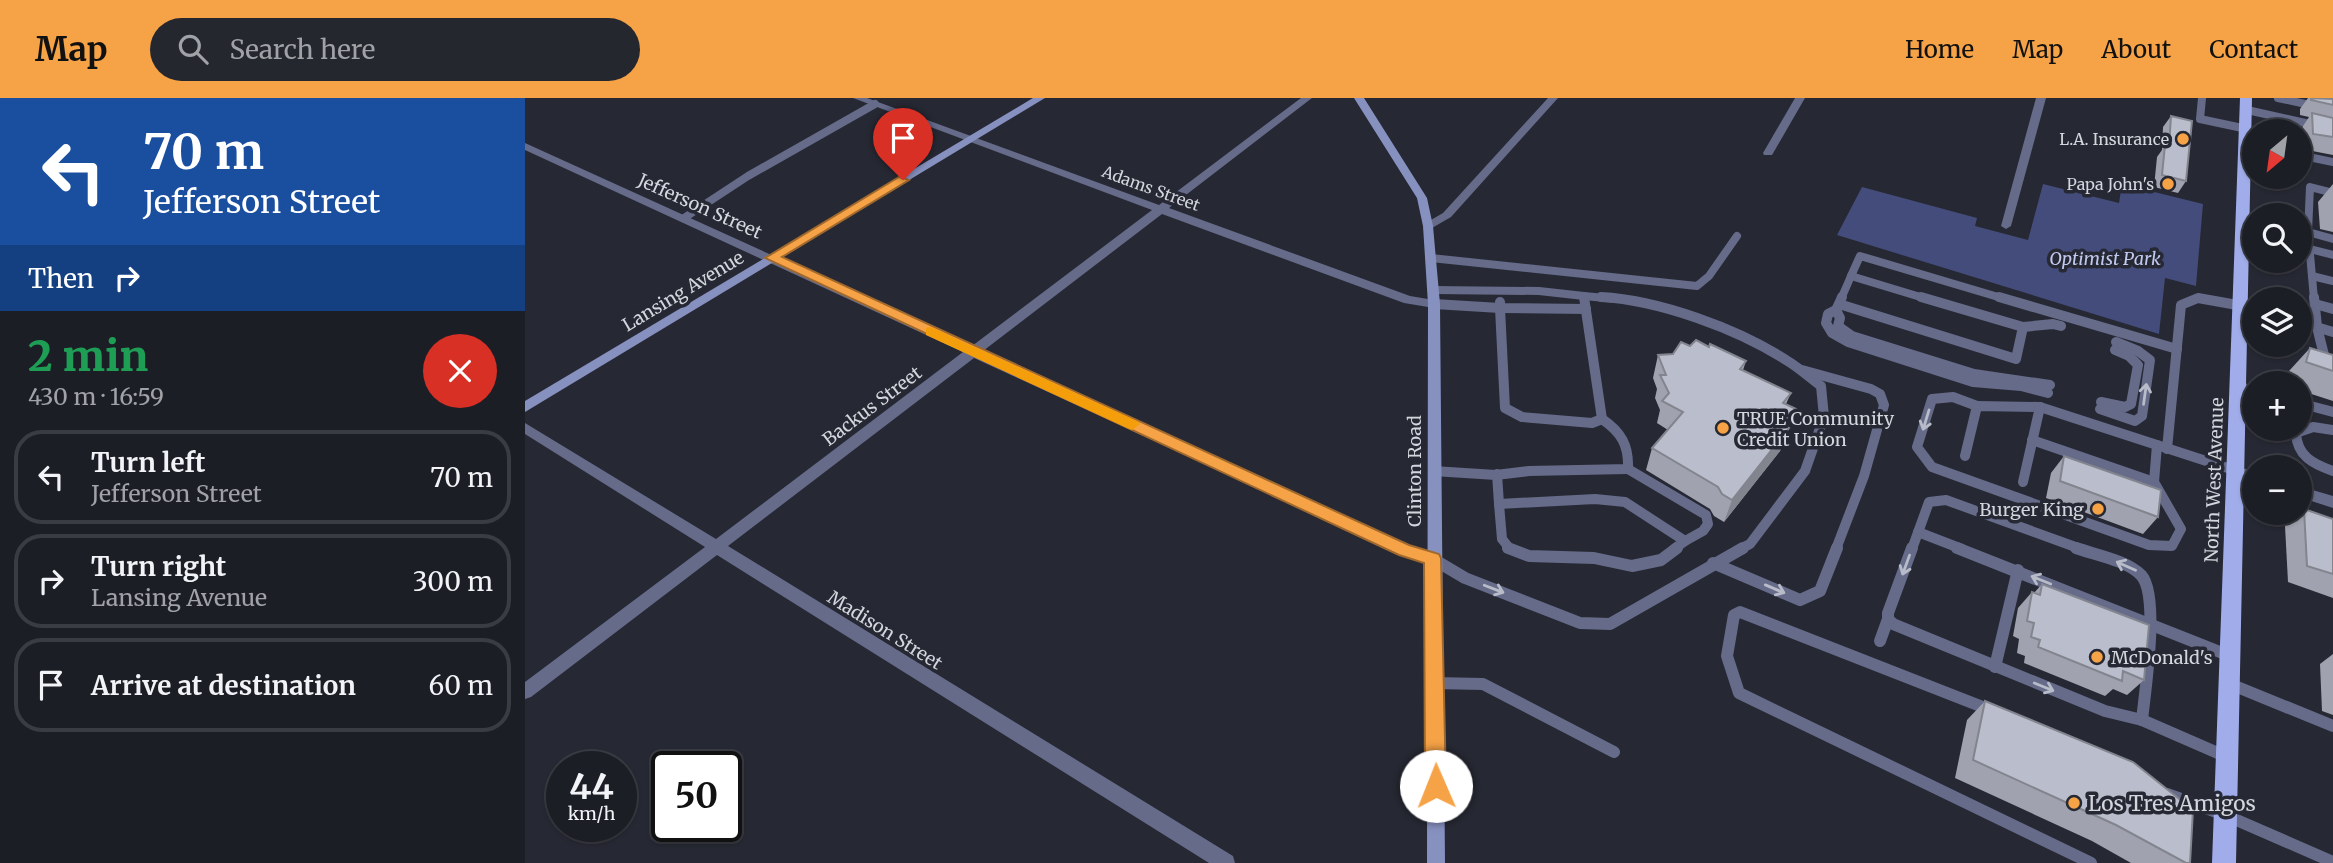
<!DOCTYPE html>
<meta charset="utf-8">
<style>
:root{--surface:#1c1e26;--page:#25272e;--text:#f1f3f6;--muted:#a0a2a7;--line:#3a3c43;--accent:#f6a246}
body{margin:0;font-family:Merriweather,serif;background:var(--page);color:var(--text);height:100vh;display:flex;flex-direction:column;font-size:26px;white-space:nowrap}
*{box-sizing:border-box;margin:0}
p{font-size:23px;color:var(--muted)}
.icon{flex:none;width:38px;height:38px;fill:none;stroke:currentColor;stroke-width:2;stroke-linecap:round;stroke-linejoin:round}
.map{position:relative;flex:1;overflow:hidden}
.sheet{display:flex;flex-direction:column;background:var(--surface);width:525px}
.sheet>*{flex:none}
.guide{background:#1a4fa0;color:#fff;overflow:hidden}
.needle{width:46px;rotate:209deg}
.tools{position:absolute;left:1717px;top:21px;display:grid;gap:14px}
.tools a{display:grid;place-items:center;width:70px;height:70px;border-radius:50%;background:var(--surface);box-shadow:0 2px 5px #0004,0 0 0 2px var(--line);font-size:35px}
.speed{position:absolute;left:21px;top:653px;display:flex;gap:14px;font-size:35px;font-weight:700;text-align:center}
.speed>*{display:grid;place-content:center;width:91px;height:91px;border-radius:50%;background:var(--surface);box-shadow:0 2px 5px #0004,0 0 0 2px var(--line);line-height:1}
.speed small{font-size:18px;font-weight:400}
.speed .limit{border:4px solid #111;border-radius:10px;background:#fff;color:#111}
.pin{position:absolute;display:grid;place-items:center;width:60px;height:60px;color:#fff;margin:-72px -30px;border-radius:50% 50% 50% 0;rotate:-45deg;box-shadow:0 0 7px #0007}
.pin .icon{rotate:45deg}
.me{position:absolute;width:77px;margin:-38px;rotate:359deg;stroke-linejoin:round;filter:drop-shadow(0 0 5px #0008)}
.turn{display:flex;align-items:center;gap:24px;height:147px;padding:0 28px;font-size:32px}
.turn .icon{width:91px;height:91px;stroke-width:2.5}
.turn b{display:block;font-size:49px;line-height:60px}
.then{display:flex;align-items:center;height:66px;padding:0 28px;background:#0003;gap:14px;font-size:26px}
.round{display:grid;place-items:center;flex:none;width:74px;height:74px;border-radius:37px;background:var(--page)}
.head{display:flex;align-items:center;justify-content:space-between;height:119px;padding:0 28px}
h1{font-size:42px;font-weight:800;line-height:52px;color:#1e9e55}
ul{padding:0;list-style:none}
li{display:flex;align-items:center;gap:21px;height:94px;margin:0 14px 10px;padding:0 14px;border:4px solid var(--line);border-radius:28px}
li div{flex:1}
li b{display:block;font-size:26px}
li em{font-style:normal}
header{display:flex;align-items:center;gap:42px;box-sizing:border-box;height:98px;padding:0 35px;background:var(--accent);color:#111}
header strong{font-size:33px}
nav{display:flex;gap:38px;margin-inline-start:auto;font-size:24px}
.search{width:490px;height:63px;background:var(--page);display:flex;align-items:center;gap:18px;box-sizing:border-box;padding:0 24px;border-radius:38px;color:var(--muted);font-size:26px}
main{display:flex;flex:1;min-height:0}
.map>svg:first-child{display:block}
.green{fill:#444c7b}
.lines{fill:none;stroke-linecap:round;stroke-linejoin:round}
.service-far2{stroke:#656b89;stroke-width:8}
.service-far1{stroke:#656b89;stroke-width:10}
.service{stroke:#656b89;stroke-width:12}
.minor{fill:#656b89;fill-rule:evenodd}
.tertiary{fill:#656b89;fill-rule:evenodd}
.secondary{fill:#8791c0;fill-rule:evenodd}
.primary{fill:#a1adeb;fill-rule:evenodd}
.wall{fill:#a0a3af}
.shaded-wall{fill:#82848e}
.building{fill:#babdcb;stroke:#82848e;stroke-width:2}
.oneway{stroke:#b8bbc8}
.route{fill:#f6a246;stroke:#a0692e;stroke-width:2}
.slow{fill:#f59e0b}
.poi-dot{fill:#f6a246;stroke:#262833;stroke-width:2.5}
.labels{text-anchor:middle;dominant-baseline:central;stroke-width:7;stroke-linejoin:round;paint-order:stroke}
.far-poi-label{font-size:16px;fill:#d4d6dd;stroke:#262833;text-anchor:end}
.far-street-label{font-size:16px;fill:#d4d6dd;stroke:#262833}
.street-label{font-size:18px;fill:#d4d6dd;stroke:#262833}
.park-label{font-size:18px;font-style:italic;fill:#c1c9ef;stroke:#262833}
.poi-label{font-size:18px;fill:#d4d6dd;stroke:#262833;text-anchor:start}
.near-poi-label{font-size:21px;fill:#d4d6dd;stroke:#262833;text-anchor:start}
</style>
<header>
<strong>Map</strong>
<div class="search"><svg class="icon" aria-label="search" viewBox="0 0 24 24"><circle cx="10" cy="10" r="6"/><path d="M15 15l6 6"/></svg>Search here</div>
<nav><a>Home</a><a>Map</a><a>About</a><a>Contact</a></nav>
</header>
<main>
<section class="sheet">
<div class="guide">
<div class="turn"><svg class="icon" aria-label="left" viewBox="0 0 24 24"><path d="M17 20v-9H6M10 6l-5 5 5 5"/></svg><div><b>70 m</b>Jefferson Street</div></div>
<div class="then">Then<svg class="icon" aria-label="right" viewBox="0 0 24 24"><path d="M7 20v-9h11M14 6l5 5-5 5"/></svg></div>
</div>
<div class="head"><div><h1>2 min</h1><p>430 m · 16:59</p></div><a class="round" style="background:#d93025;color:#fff"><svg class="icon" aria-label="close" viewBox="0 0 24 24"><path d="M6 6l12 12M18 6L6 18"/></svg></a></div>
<ul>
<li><svg class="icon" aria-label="left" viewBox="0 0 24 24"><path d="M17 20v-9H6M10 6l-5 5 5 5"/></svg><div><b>Turn left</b><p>Jefferson Street</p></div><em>70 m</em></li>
<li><svg class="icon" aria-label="right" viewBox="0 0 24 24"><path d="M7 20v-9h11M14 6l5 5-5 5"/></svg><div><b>Turn right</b><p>Lansing Avenue</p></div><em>300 m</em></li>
<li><svg class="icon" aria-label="arrive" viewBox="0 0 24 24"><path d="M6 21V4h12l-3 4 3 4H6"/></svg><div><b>Arrive at destination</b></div><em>60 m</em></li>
</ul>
</section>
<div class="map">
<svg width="1808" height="765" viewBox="0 0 1808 765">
<rect width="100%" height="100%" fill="#262833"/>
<path class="green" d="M1518,86l76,19 3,-19 81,20 -7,82 -31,-8 -6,56 -322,-99 25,-48 115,31 -2,8 53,14z"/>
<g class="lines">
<g class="service-far2">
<path d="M1677,0l-2,21 47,10"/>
<path d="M1753,0l55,12"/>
<path d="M1722,12l86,19"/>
<path d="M1774,57l34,7"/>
<path d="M159,120l64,-42 127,-72"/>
<path d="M1783,134l2,-45 23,6"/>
<path d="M1785,151l23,6"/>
<path d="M906,160l266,28 12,-10 28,-40"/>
<path d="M1326,178l76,23"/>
<path d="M1326,178l9,-20 145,43"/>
<path d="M1787,178l21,5"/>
<path d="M908,192l106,1 45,5v3"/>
<path d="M1059,198l32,3"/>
<path d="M1316,201l10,-23"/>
<path d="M1671,201h6"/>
<path d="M1789,201l-6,-67 25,7"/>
</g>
<g class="service-far1">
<path d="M1076,199c58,3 137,32 185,63 12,7 23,17 35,26l3,31 -19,54 -55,73 -10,5"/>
<path d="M1317,199l-3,7 177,55 7,-32 -102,-30"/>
<path d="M1474,199l178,52"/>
<path d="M1789,199l3,30 8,32 8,4"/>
<path d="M975,204v6l86,1"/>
<path d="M909,206l66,4 5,100 17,9 70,6 10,-4 -18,-122"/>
<path d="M1314,206l-3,6 -8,4 -2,9 6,10 16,9 125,40 48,4 27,7"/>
<path d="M1790,206l18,5"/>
<path d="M1311,212l4,8 -2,8 14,10 122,38 76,11"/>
<path d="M1774,224l34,10"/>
<path d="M1498,229l30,-3 8,2"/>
<path d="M1277,272l69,19 9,5 4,11 -20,71 -28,73"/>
<path d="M1715,289l14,4"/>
<path d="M1576,304l24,5 6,-3 7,-39 -9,-9 -14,-6"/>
<path d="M1774,305l34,9"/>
<path d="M1452,308l-24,-9 -21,2 -15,48 15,20 217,78 23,1 9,-17 -27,-47 3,-37"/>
<path d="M1575,311l35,12 7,-5 8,-56 -12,-9 -22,-9"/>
<path d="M1808,332l-20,-3 -17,6c1,23 17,31 37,38"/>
<path d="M1507,342l122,42"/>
<path d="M1642,351l14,-144 17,-7 56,10"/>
<path d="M1440,358l12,-50 63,1 197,64"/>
<path d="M1103,371l78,46 2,9 -5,7 -18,10"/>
<path d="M908,373l63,4 33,-4 99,-2c1,-24 -7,-37 -26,-50"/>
<path d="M972,376l2,30"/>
<path d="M1498,384l17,-75"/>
<path d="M974,406l96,-5 30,3 60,39 -11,8"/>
<path d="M974,406l3,35 8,10"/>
<path d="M1393,434l44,17"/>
<path d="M1387,451l17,-47 17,-2 135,49"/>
</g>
<g class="service">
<path d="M983,450l21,8 65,2 38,8 29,-6 16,-12"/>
<path d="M1387,450l-24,65v6l5,5 212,87 37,9"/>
<path d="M1432,450l273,108"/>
<path d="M1551,450c20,7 50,12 65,27 19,20 4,116 1,145"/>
<path d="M908,461l32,19 115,45 30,1 133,-76"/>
<path d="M1188,465l87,37 20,-9 17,-43"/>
<path d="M1355,543l8,-22"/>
<path d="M1470,569l23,-97"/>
<path d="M909,585l49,1 131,68"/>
<path d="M1705,586l103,42"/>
<path d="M1468,613l-253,-99 -6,3 -7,41 12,37 352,170"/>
<path d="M1617,622l85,37"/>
<path d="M1642,696l58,21 108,47"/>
</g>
<g class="minor">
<path d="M328,0h14l292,107 142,-107h11l-143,110 241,88 24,4 6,4 -6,4 -30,-5 -242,-89 -179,137 427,194 28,10 2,4 -2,4 -5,2 -33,-11 -426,-196 -246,188 505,310 2,7h-26l-492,-308 -186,142 -6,2v-17l180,-135 -180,-113v-11l191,116 247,-187 -438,-202v-7l447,203 180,-136z"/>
<path d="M1023,0h10l-107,119 -19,11h-8v-4l19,-11z"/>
<path d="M1270,0h10l-33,57h-8l-1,-2z"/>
<path d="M1511,0h10l-35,128 -5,3 -5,-3z"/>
</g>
<g class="tertiary">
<path d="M1712,368l17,6v10l-22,-7 -2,-4 2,-4z"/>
<path d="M1774,388l34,10v12l-34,-11z"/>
</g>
<g class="secondary">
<path d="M508,0h12l-520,314v-11z"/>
<path d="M829,0h10l63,100 6,28 7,78 5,559h-18l1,-559 -5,-78 -6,-28z"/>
</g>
<path class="primary" d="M1715,0h12l-16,765h-24z"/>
</g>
<g class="wall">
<path d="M1783,0h25v57l-31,-6 -1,-20 8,-12 -9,-2v-6z"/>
<path d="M1646,18l15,65 -8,12 -24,-6 3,-30 5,-7 1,-23z"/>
<path d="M1808,86v48l-13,-3 -2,-27z"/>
<path d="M1165,248l19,1 37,14 -3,9 48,23 -5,11 10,5 -8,18 1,1 -9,23 -56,71 -10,-6 -4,-7 -64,-39 6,-22 16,-18 -11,-7 3,-13 -5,-12 2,-9 -4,-11 5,-23 15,-1z"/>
<path d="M1785,250l23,7v46l-34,-11v-7h-14l4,-12z"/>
<path d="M1539,358l94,61 -15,17 -97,-36 5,-25z"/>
<path d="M1779,411l29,10v79l-45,-16 -3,-56z"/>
<path d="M1517,486l102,96 -17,15 -14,-6 -8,7 -81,-33 1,-7 -8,-3 2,-14 -6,-3 5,-28 14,-16 2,1z"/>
<path d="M1808,556v61l-11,-4 -2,-47z"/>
<path d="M1460,603l205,162h-59l-39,-22 -137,-63 12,-58z"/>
</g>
<path class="shaded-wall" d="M1271,311l-10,22 3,-3 -9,23 -56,71 8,-22z"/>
<g class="building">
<path d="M1786,0l22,1v6l-22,-5z"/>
<path d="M1787,15l21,5v19l-20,-3z"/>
<path d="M1646,18l21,5 -6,60 -24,-6 3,-30 4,1z"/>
<path d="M1171,242l13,7 1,-3 36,17 -6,8 51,24 -8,10 13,6 -12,16 5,3 -57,72 -10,-6 -4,-7 -66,-39 31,-36 -21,-11 7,-8 -9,-18h6l-8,-20 15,-1 8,-12 9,4z"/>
<path d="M1785,250l23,7v16l-27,-9z"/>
<path d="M1539,358l97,34 -3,27 -98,-36z"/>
<path d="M1779,411l29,10v55l-26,-8z"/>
<path d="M1517,486l107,41 -5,55 -21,-9 -1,10 -84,-34 2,-7 -9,-3 3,-14 -7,-2 5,-29 8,3z"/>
<path d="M1460,603l148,61 60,48 -3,53h-4l-70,-38 -143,-65z"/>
</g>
<defs><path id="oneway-shaft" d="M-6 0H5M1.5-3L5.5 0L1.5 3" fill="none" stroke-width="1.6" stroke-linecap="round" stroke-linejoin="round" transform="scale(1.75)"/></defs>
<g class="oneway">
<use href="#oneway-shaft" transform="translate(1620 296) rotate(-82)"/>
<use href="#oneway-shaft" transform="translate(1401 322) rotate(107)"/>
<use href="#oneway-shaft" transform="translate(1381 467) rotate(110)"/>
<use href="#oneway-shaft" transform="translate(1601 468) rotate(-156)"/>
<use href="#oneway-shaft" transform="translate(1516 482) rotate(-158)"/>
<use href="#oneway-shaft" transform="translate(969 491) rotate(21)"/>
<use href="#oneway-shaft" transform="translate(1250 491) rotate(23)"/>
<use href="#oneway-shaft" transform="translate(1519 589) rotate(22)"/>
</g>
<path class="route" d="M374,79l10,3 -127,77 627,288 30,9 2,4 5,228 -3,7 -7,3 -8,-3 -3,-7 -1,-223 -25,-8 -634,-297z"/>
<path class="slow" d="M406,229l206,94 3,3 -8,6 -5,-2 -201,-93v-7z"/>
<g class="poi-dot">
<circle cx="1658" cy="41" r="7"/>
<circle cx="1643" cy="86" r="7"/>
<circle cx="1198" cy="330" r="7"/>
<circle cx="1573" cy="411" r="7"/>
<circle cx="1572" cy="559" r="7"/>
<circle cx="1549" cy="705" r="7"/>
</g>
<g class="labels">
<g class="far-poi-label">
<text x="1644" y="41">L.A. Insurance</text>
<text x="1629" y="86">Papa John's</text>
</g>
<g class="far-street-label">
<text transform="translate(626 90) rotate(20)">Adams Street</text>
</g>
<g class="street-label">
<text transform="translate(175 108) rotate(24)">Jefferson Street</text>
<text transform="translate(158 193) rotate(-31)">Lansing Avenue</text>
<text transform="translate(347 308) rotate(-37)">Backus Street</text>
<text transform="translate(889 373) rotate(-90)">Clinton Road</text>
<text transform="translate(1689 382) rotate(-88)">North West Avenue</text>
<text transform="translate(360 532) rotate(32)">Madison Street</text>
</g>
<g class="park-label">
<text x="1580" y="160">Optimist Park</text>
</g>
<g class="poi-label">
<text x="1212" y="320">TRUE Community<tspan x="1212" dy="21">Credit Union</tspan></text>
<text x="1559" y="411" text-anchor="end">Burger King</text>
<text x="1586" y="559">McDonald's</text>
</g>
<g class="near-poi-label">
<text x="1563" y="705">Los Tres Amigos</text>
</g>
</g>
</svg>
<div class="tools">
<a><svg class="needle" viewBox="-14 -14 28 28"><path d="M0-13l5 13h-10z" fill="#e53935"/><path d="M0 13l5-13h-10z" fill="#a0a2a7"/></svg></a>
<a><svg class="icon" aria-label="search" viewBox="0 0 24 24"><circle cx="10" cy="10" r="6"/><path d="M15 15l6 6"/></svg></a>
<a><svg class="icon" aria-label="layers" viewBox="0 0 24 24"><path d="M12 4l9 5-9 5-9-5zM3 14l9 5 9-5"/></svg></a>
<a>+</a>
<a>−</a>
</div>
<div class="speed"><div>44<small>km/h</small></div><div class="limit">50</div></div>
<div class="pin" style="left:378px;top:82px;background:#d93025"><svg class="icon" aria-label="arrive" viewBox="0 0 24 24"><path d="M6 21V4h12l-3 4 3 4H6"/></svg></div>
<svg class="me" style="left:911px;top:688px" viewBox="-20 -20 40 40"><circle r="19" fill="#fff"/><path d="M0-13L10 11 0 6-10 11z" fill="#f6a246"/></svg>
</div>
</main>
